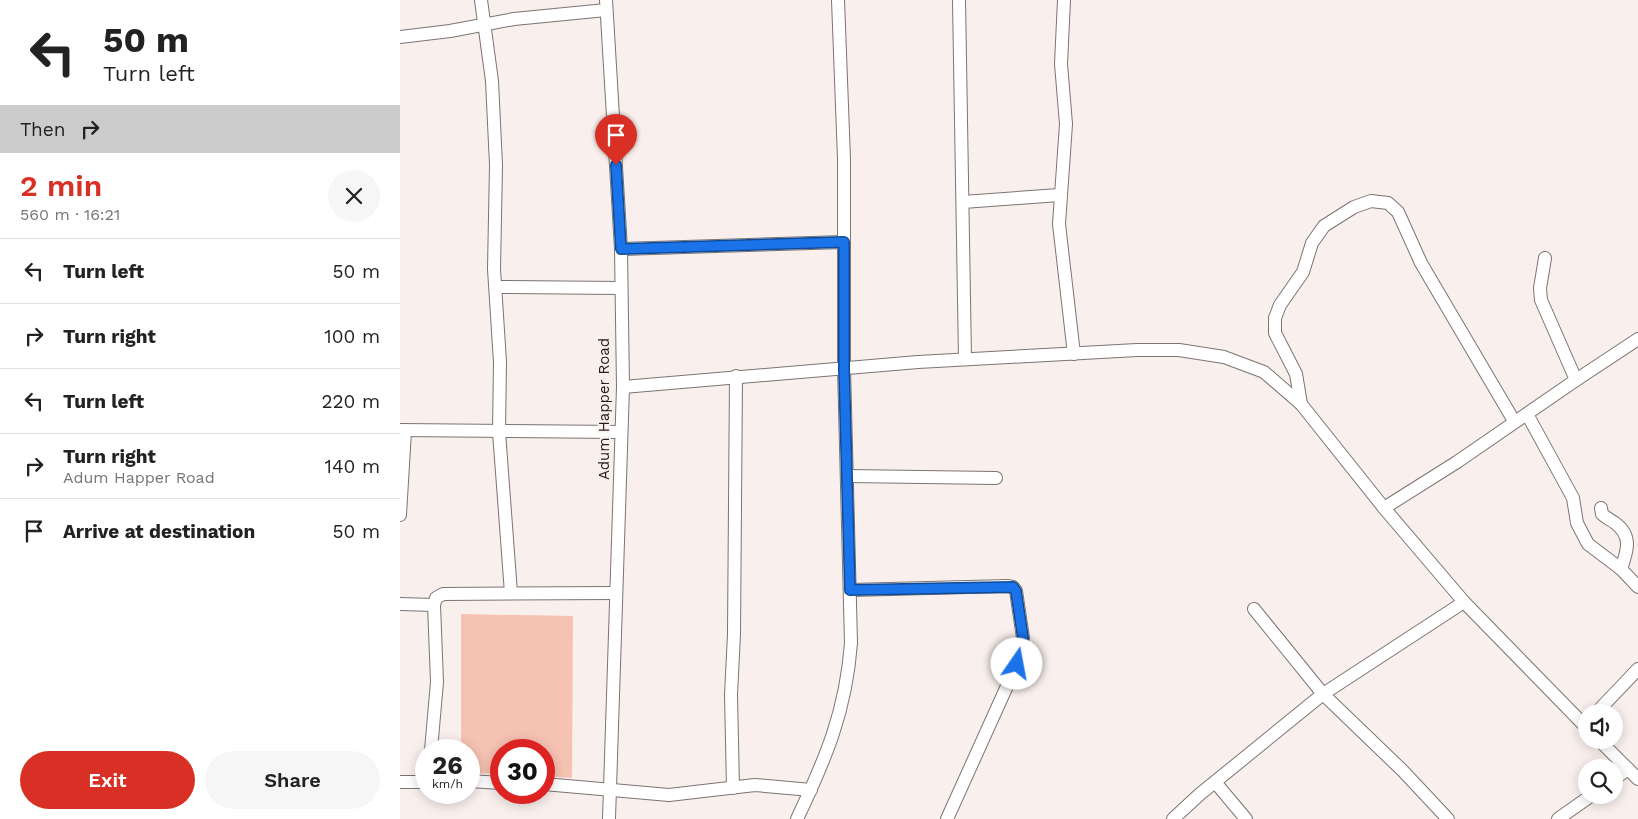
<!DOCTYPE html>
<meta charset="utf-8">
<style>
:root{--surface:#fff;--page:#f6f6f6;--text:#222;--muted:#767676;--line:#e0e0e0;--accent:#d93025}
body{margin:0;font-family:"Work Sans",sans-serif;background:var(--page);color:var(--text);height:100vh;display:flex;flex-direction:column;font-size:19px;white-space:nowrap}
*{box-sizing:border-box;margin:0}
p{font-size:16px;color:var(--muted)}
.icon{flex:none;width:28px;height:28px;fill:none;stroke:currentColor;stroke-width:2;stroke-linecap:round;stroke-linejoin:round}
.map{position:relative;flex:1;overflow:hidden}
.sheet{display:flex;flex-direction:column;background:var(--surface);width:400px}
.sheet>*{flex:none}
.hud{background:#fff;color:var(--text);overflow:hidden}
.buttons{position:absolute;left:1178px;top:704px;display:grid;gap:10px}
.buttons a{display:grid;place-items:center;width:45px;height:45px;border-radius:50%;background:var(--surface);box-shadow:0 2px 12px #0003;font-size:25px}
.speed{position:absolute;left:15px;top:739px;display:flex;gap:10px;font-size:25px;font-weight:700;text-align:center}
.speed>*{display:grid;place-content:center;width:65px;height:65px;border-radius:50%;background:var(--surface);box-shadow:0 2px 12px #0003;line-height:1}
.speed small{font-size:12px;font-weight:400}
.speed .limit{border:8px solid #d22;background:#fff;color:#111}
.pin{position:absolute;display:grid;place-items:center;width:42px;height:42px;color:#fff;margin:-51px -21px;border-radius:50% 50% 50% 0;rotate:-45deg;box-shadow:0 0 5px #0007}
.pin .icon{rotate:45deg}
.me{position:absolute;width:55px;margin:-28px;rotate:12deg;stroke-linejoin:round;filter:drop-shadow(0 0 4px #0008)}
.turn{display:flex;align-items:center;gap:18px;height:105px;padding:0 20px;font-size:22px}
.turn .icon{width:65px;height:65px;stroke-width:2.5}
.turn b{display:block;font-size:35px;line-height:42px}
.then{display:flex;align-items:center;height:48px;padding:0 20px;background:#0003;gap:10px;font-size:19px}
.round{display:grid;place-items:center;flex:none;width:52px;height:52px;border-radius:26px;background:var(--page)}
.overview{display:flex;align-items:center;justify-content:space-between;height:85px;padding:0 20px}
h1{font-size:30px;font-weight:600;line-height:38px;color:var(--accent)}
.action{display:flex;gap:10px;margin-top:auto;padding:10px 20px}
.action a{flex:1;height:58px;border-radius:30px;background:var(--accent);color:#fff;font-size:20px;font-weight:600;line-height:58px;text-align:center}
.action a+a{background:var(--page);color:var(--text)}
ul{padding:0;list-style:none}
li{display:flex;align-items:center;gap:15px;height:65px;padding:0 20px;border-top:1px solid var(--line)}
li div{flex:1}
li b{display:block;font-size:19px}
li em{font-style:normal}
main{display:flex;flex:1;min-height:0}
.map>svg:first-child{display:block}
.green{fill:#f6c2b2}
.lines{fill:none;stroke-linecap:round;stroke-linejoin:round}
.minor-casing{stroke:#7c7471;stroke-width:14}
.minor{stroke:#fff;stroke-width:12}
.route-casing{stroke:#114b97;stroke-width:12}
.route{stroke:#1a73e8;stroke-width:9}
.labels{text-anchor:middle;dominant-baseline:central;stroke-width:4;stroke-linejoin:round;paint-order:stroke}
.street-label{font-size:15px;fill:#252120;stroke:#f9f0ed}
</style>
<main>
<section class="sheet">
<div class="hud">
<div class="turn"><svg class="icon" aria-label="left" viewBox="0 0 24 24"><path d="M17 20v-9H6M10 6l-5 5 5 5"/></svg><div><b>50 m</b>Turn left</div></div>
<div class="then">Then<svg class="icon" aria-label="right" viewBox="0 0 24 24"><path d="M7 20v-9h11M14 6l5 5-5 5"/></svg></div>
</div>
<div class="overview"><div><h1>2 min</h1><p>560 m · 16:21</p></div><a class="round"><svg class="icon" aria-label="close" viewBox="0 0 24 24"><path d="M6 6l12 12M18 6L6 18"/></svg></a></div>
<ul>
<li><svg class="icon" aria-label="left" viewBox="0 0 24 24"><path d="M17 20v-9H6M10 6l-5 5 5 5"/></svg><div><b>Turn left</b></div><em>50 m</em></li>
<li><svg class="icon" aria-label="right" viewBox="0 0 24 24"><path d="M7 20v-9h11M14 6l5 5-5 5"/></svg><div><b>Turn right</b></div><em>100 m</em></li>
<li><svg class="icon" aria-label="left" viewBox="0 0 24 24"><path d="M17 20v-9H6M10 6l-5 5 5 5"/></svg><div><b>Turn left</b></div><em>220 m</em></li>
<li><svg class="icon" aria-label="right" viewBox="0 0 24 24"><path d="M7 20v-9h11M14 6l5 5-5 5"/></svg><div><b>Turn right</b><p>Adum Happer Road</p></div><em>140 m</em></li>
<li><svg class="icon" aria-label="arrive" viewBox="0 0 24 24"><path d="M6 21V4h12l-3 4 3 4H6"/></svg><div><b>Arrive at destination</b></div><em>50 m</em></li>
</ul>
<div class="action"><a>Exit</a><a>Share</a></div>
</section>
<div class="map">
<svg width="1238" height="819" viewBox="0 0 1238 819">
<rect width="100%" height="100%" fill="#f9f0ed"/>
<path class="green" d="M61,614l112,2 -1,162 -28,-2v-26h-43v24l-32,-1v-23h-8z"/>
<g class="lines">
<g class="minor-casing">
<g id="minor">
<path d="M81,0l11,81 4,84 -2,104 6,93 -1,70 12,161"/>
<path d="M206,0l15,249 2,138 -14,432"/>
<path d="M559,0l6,359"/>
<path d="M664,0l-3,64 5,60 -7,100 15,130"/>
<path d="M0,37l50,-6 64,-12 92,-9"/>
<path d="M563,202l96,-7"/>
<path d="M221,249l223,-7"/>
<path d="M96,287l125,1"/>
<path d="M1176,380l62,-41"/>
<path d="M223,387l295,-25 219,-12h42l45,7 40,15 37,32 83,104 80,94 122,125"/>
<path d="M901,404l-5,-30 -21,-41v-15l5,-13 23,-33 9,-29 12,-17 30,-19 17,-6 17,2 10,9 23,51 93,158"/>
<path d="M1127,414l46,84 4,25 11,21 33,25 17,18"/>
<path d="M0,430l221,2"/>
<path d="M447,476l149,2"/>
<path d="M984,508l73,-46 119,-82 -35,-80 -1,-12 5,-30"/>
<path d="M1201,508l1,6c4,4 9,6 13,9 18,13 12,29 6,46"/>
<path d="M0,515l5,-84"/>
<path d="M450,590l157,-4 6,1 3,4 7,47 -6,26 -70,155"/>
<path d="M0,604l34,1"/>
<path d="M854,609l69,85 80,77 45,48"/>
<path d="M1197,712l41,-43"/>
<path d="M1199,740l39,39"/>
<path d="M31,750l6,-68 -3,-77 2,-7 7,-4 173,-1"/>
<path d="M1214,779l14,-10"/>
<path d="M69,781l32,2"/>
<path d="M0,782h26"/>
<path d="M815,782l31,37"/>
<path d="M144,784l125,11 86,-10 56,5"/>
<path d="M333,788l-2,-93 3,-61 2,-258"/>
<path d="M397,819c29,-61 49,-108 54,-176l-7,-275v-209l-6,-159"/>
<path d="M773,819l27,-25 123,-100 141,-92"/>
<path d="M1158,819l34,-24"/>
</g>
</g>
<use href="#minor" class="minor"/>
</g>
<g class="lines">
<g class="route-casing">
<path id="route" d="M216,165l5,84 223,-7v126l6,222 163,-3 3,4 7,47 -6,26"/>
</g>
<use href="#route" class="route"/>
</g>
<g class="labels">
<g class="street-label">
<text transform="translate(204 409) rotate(-90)">Adum Happer Road</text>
</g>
</g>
</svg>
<div class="buttons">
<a><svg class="icon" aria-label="sound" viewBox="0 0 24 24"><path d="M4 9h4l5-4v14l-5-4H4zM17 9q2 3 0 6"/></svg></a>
<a><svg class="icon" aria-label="search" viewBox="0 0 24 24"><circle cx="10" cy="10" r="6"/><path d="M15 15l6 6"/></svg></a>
</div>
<div class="speed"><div>26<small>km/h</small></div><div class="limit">30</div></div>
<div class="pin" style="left:216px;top:165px;background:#d93025"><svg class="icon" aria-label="arrive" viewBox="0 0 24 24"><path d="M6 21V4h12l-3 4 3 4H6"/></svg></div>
<svg class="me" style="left:617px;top:664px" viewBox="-20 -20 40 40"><circle r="19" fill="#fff"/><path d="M0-13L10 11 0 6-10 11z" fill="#1a73e8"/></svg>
</div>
</main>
